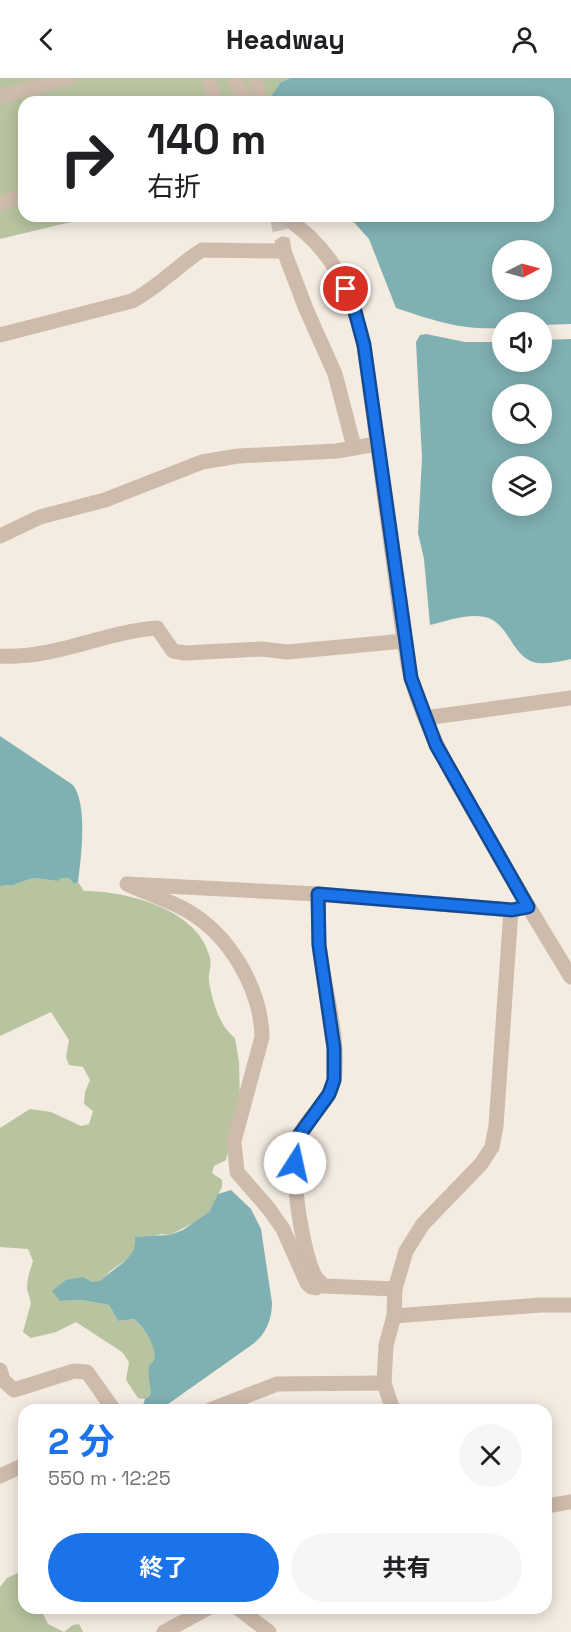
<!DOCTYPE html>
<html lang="ja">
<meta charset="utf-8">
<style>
:root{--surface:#fff;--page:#f6f6f6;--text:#202124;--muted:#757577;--accent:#1a73e8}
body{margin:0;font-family:"Space Grotesk","Noto Sans JP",sans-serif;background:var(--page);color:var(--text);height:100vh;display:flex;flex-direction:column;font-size:22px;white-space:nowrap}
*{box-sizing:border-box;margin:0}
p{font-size:20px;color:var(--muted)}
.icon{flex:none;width:33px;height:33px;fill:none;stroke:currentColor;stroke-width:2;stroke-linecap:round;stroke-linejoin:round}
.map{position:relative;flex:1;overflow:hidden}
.panel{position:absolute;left:18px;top:1326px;width:534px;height:210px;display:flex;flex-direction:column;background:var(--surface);border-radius:18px;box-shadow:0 3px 15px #0003}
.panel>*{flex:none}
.top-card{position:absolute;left:18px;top:18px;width:536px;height:126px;border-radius:18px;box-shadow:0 3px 15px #0003;background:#fff;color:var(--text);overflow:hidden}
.needle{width:39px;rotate:84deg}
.fabs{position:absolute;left:492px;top:162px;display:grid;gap:12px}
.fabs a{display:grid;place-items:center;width:60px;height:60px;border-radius:50%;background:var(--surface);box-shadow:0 3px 15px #0003;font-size:30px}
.pin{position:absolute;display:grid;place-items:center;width:51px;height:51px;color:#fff;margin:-26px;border:3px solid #fff;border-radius:50%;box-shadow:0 2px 6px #0007}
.me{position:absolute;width:66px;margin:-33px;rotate:10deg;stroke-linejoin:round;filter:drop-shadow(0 0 4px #0008)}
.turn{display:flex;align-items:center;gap:21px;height:126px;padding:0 30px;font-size:27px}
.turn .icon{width:78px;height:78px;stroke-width:2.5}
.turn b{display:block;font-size:42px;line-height:51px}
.round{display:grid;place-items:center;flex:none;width:63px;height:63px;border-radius:32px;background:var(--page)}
.headline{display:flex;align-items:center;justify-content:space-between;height:102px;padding:0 30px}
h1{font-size:36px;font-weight:700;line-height:45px;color:var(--accent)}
.primary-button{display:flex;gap:12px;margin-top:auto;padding:12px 30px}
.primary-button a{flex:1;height:69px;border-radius:36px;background:var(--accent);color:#fff;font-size:24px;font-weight:700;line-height:69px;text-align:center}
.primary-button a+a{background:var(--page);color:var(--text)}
header{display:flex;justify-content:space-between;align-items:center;height:78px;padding:0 30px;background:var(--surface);font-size:27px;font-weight:700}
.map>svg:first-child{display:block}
.green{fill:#b8c4a0}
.water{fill:#7fb0b2;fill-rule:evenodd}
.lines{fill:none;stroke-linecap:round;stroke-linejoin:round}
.minor-tunnel{stroke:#cfc6bd;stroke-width:15;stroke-dasharray:15 8;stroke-linecap:butt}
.minor{stroke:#cdbbac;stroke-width:15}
.route-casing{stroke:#114b97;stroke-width:15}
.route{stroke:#1a73e8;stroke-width:10}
</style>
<header><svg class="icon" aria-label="back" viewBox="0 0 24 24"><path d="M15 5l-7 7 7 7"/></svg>Headway<svg class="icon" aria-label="person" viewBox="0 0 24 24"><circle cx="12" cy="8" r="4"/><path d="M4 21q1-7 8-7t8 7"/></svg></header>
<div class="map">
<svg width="571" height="1554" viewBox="0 0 571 1554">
<rect width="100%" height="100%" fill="#f4ebe1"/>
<g class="green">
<path d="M0,0h291l-10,4 -14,20h-243v114h72l-96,23z"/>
<path d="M33,800l23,3 6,-3h7l5,6 4,-2 6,9c43,0 115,18 126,67 2,7 -2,15 -1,23 3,19 10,45 26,57l4,24 1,40 -14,58 -12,6 -2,7 10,7v7l-13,25 -10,8 -29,15 -9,-1 -13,4 -7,-2 -9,20 -22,15 -9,11h-9l-32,19 21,-1 28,5 9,16 16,-2c5,3 19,23 20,28 3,7 -2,40 -4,49l-5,3 -7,-1 -12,-18 3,-18 -7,-10 -46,-30 -20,10 -25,6 -8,-6 8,-29 -4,-14 1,-12 5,-16 -5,-12 -28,-2v-119l30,-19 21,3 30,14 8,-2 4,-13 -9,-7 1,-12 5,-12 -7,-13 -14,-2 -3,-8 3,-17 -18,-28 -51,24v-150l13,-1z"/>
<path d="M24,1492v38h16l8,16 16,8 9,-7 6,-1 4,8h-83v-45l7,-9z"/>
</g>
<g class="water">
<path d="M291,0h280v246l-29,1v-3h-40v6c-43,2 -66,-7 -106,-20l-27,-69 -18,-20 -10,-3h207v-114h-281l14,-20zM502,172h40v40h-40z"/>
<path d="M426,256l39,8h37v20h40v-22l29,-1v320c-10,2 -22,5 -32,4 -27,-2 -29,-41 -54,-46 -18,-4 -38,4 -55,8l-6,-66 -6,-26 4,-75 -6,-116 4,-7zM502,316h40v40h-40zM502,388h40v40h-40z"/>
<path d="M0,658l73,49c15,20 8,72 5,97l-4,2 -5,-6h-7l-5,3 -24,-3 -20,7 -13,1z"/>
<path d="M231,1112l20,19 10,20 11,74c0,16 -6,31 -19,41l-92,65 -8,-4h-10l2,-6 5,-3c2,-10 -3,-18 -1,-28 1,-7 2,-2 5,-8 4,-12 -11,-34 -20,-41l-16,2 -9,-16 -28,-5 -21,1 -8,-10 14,-11 17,-3 9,5 9,-1c13,-15 37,-21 34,-44l35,-2 13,-5 26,-18 9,-18z"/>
</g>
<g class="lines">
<path class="minor-tunnel" d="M277,138l6,28"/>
<g class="minor">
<path d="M208,0l7,24"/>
<path d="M235,0l9,24"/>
<path d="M256,0l3,24"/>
<path d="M0,19l69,-19"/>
<path d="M0,125l24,-7"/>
<path d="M283,138c50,32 68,74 81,129l40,296c3,13 4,27 8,40 15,53 44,100 71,147 28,50 58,100 88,149"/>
<path d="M283,166l1,7 22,58 29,65 19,73"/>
<path d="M0,257l132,-34c27,-14 45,-35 70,-51l82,1"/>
<path d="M0,458l40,-19 65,-17 97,-38 36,-6 99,-5 39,-7"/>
<path d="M0,578c55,3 103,-24 157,-28l16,23 12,2 77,-4 25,3 117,-11"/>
<path d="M425,640l146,-20"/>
<path d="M318,816c1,16 0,33 1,50 4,44 21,91 15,136 -4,23 -27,37 -36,57 -10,25 4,115 17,139 2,4 6,7 9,10l71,3"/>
<path d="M321,1205l-5,5 -5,-1 -4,-4 -24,-54 -14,-20 -32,-37 -3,-31 28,-104c-1,-49 -33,-103 -76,-127 -18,-10 -40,-17 -59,-26l191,10 193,16 17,-3"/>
<path d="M394,1238l147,-11h30"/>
<path d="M0,1292l3,10 11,10 60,-19 13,1 27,38"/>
<path d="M210,1332l67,-26 107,-1"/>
<path d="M393,1332l-9,-27 2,-38 8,-29 1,-27 11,-38 17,-27 58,-60 11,-17 4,-21 15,-216"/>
<path d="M0,1398l24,-11"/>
<path d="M546,1428l25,-4"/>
<path d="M238,1530l31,24"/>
<path d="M164,1554l44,-24"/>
</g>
</g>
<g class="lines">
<g class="route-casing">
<path id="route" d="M295,1085l3,-26 31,-43 5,-14v-32l-15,-103 -1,-51 194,16 16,-3 -92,-162 -25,-67 -47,-333 -11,-41 -7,-15"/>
</g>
<use href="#route" class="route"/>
</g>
</svg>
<div class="fabs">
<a><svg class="needle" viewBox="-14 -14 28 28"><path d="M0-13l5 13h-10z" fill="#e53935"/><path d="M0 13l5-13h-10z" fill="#757577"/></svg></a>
<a><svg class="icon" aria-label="sound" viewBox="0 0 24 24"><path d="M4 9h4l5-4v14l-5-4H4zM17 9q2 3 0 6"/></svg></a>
<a><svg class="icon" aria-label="search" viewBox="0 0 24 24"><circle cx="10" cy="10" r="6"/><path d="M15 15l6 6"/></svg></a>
<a><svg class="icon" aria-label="layers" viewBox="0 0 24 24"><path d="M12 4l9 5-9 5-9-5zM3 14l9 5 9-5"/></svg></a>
</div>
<div class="pin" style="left:346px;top:211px;background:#d93025"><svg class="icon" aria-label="arrive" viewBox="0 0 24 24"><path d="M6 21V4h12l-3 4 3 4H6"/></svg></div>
<svg class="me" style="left:295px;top:1085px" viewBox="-20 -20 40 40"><circle r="19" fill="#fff"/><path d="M0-13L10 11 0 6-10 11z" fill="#1a73e8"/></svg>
<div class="top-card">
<div class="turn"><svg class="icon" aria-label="right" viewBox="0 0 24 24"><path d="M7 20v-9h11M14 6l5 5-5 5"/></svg><div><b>140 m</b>右折</div></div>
</div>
<section class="panel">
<div class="headline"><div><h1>2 分</h1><p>550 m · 12:25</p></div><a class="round"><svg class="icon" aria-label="close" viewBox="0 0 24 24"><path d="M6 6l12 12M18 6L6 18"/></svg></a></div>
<div class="primary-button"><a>終了</a><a>共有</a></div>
</section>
</div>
